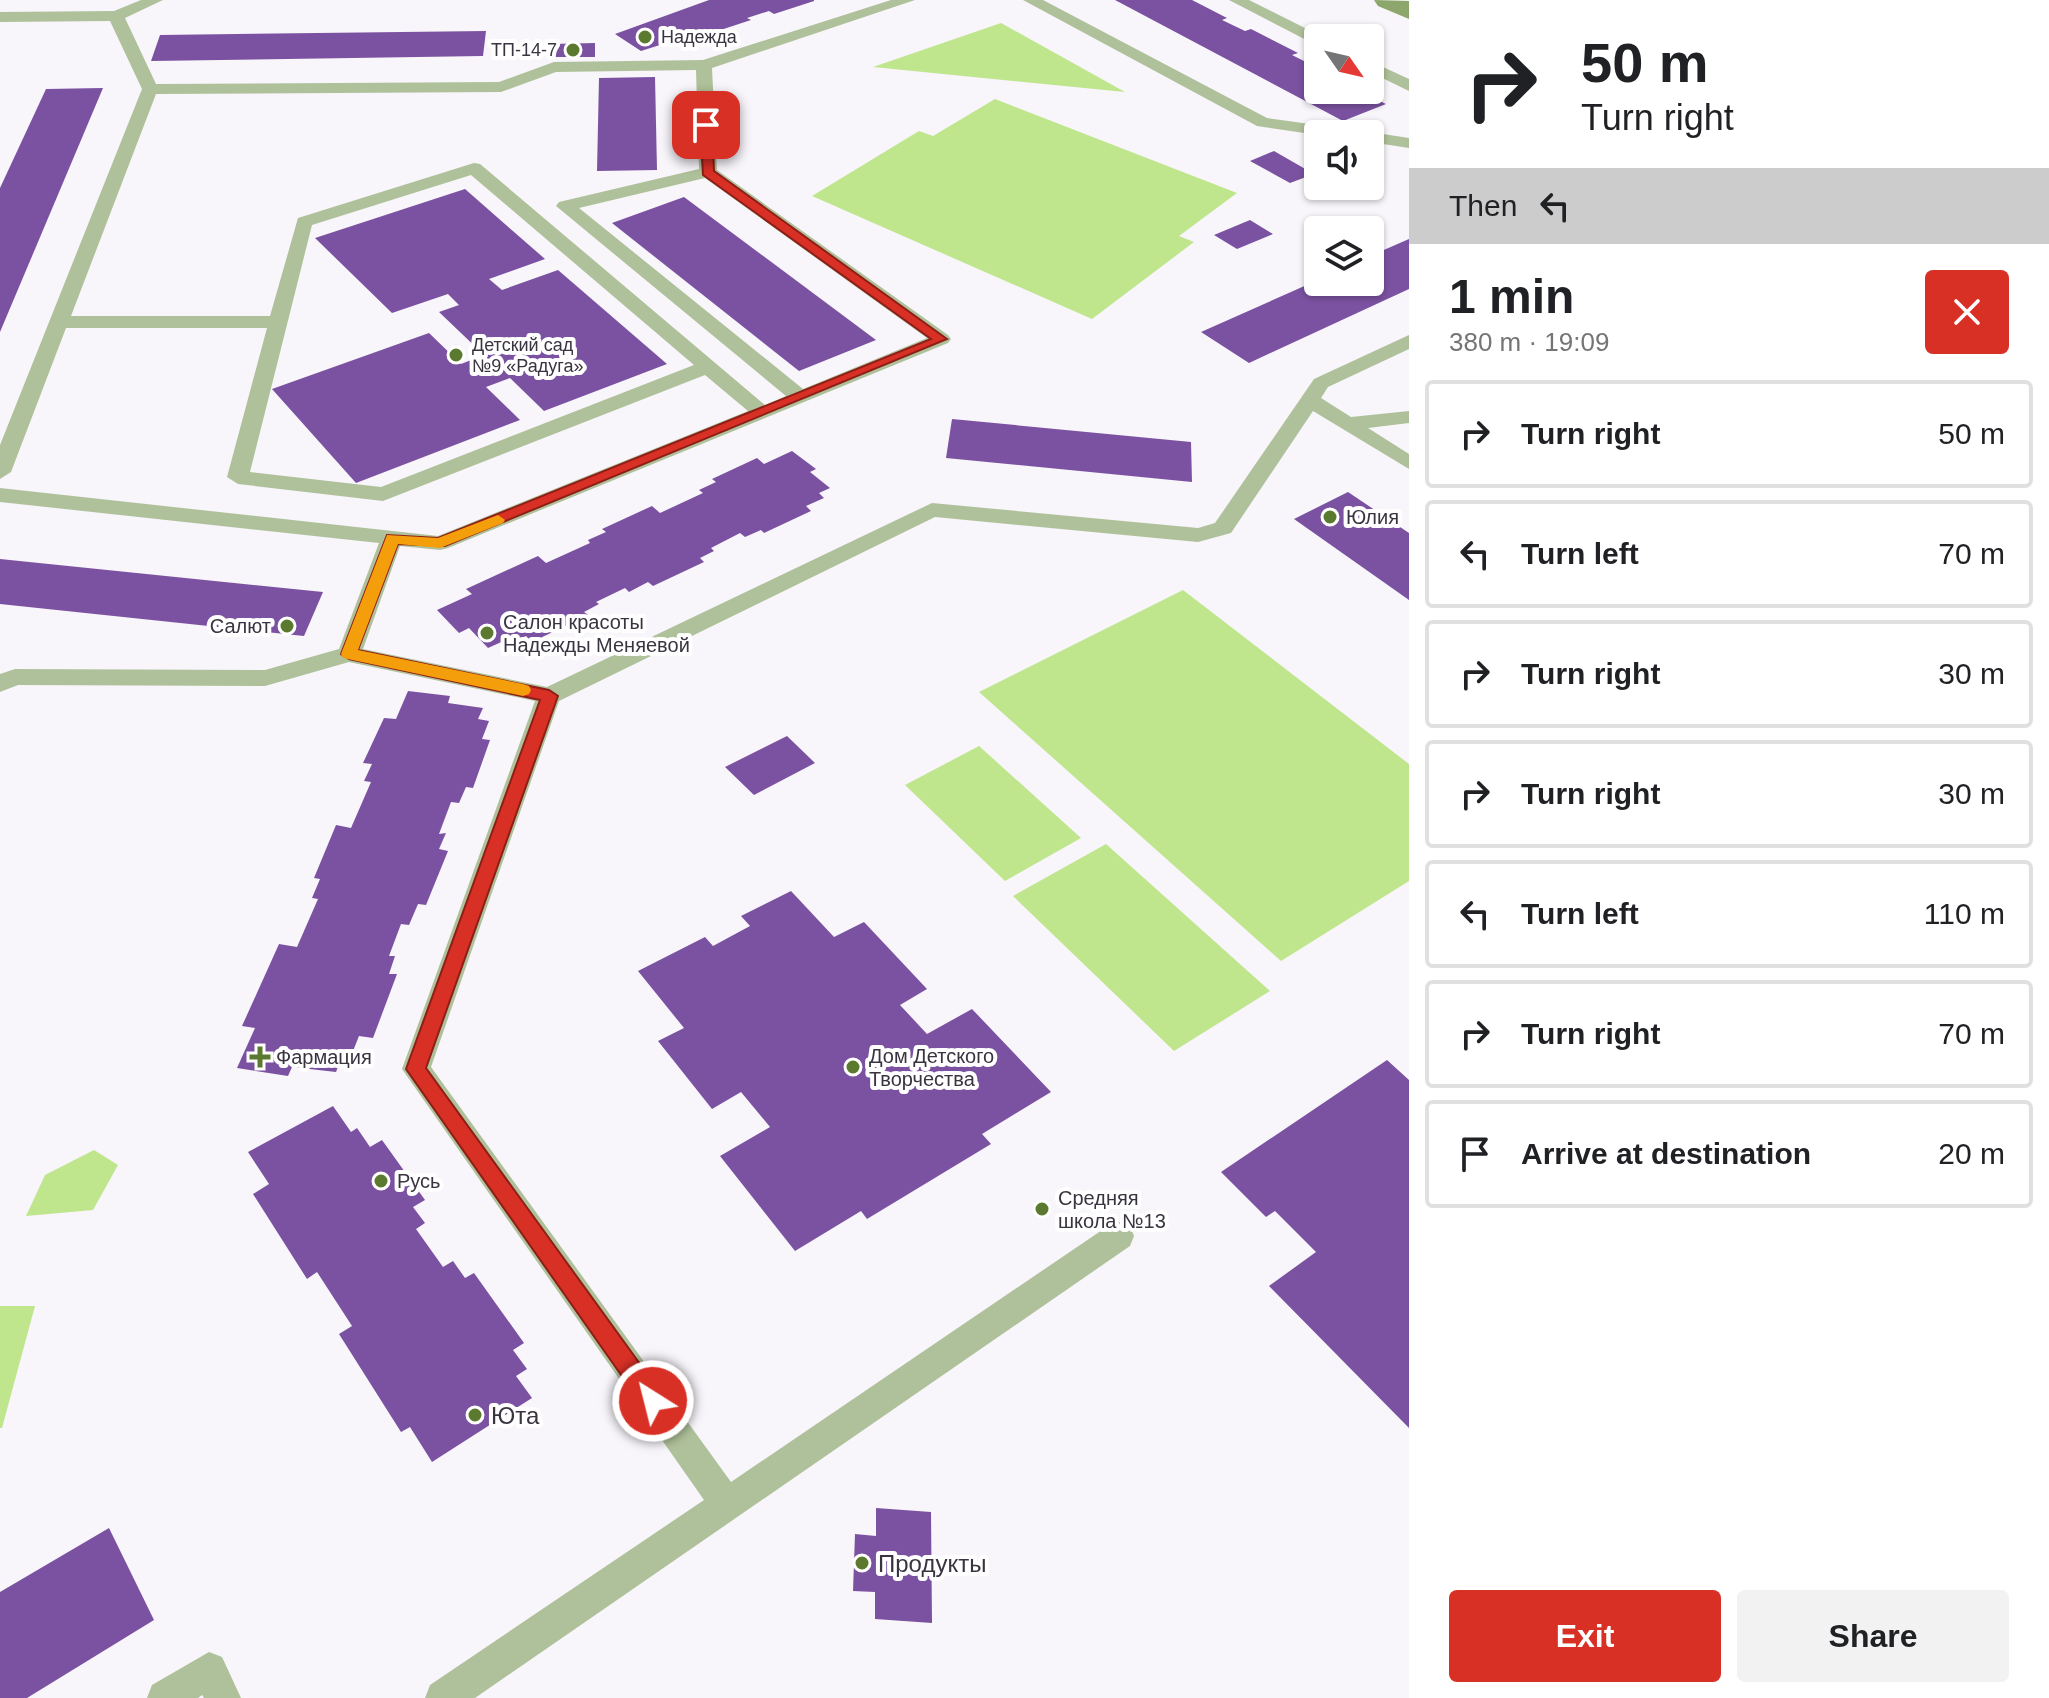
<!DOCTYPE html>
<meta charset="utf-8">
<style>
:root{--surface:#fff;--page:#f2f2f2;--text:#202124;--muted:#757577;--line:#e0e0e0;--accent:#d93025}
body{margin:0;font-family:Helvetica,sans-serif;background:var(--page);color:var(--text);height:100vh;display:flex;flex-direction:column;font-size:30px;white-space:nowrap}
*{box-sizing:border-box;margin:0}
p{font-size:26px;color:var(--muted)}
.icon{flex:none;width:44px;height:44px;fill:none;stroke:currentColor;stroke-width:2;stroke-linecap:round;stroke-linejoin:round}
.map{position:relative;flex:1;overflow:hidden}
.panel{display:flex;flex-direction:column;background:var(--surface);width:640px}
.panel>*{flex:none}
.banner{background:#fff;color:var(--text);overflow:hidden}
.needle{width:52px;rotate:124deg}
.buttons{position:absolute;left:1304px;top:24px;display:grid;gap:16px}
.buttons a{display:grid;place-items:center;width:80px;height:80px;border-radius:8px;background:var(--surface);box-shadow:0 2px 6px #0004;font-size:40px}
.pin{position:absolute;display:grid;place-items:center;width:68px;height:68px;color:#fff;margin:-34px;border-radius:16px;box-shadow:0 4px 12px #0006}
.me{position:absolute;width:88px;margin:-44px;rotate:324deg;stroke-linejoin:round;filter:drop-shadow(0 0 6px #0008)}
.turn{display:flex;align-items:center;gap:28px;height:168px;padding:0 40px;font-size:36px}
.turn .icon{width:104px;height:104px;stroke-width:2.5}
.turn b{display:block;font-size:56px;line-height:68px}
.then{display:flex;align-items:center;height:76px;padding:0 40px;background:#0003;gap:16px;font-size:30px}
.round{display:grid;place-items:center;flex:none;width:84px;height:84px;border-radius:8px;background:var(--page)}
.overview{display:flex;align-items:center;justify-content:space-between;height:136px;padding:0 40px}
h1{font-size:48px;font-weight:600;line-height:60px}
.button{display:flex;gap:16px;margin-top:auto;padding:16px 40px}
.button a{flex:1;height:92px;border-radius:8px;background:var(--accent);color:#fff;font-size:32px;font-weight:600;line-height:92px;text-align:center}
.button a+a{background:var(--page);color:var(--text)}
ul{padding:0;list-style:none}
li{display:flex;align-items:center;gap:24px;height:108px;margin:0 16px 12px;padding:0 24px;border:4px solid var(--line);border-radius:8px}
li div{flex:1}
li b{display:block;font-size:30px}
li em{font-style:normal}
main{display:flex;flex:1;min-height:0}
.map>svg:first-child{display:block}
.green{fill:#bfe68d}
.building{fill:#7b52a1}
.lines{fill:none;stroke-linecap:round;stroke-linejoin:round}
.lane{fill:#afc19a;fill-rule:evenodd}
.secondary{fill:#8ca66b;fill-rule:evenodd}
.route{fill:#d93025;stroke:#8d1f18;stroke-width:2}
.slow{fill:#f59e0b}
.poi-dot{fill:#5b7a2f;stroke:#fff;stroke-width:3}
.labels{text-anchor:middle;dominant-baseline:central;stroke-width:8;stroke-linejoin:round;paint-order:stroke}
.far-poi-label{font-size:18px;fill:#3a3440;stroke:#fff;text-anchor:start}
.poi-label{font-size:20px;fill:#3a3440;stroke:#fff;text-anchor:start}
.near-poi-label{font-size:24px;fill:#3a3440;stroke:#fff;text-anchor:start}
</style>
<main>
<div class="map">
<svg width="1409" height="1698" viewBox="0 0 1409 1698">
<rect width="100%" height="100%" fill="#f8f5fb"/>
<g class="green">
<path d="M1001,23l124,69 -252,-25z"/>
<path d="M995,99l242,94 -58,43 15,6 -102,77 -280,-123 107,-65 14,5z"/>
<path d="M1183,590l226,174v117l-128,80 -302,-269z"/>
<path d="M979,746l102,92 -76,43 -100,-96z"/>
<path d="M1106,844l164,147 -96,60 -161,-155z"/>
<path d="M94,1150l24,15 -25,45 -67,6 19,-41z"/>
<path d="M0,1306h35l-33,122h-2z"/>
</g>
<g class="building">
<path d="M709,0h105v1l-40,13 -5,-3 -22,7 4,2 -61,20 -5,-3 -44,14 -26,-17z"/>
<path d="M1115,0h77l35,18 -5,2 23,11 6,-2 47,24 -6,2 22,11 4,-1v25h51l5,2 -7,3 19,9 -43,17z"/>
<path d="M486,31l-3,25 -332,5 9,-26z"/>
<path d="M595,43v14h-45l1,-13z"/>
<path d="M655,77l2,93 -60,1 2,-93z"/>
<path d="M103,88l-103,244v-144l46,-99z"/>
<path d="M1274,151l40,23 -24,9 -40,-22z"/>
<path d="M465,189l80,70 -56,20 13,11 56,-20 109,94 -123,47 -34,-33 -24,9 34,33 -164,63 -84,-94 157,-56 32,31 23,-9 -45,-43 20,-7 -11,-11 -56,19 -77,-75z"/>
<path d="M684,197l192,143 -77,31 -187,-148z"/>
<path d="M1250,220l23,14 -36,15 -23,-14z"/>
<path d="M1409,239v50l-160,74 -48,-31 117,-52v2h52v-26z"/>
<path d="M952,419l239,23 1,40 -246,-24z"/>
<path d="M792,451l24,18 -6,3 20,16 -11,5 5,5 -18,8 5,5 -47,22 -3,-3 -16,7 -5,-4 -29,15 3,3 -14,7 4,4 -51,24 -5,-4 -19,10 -4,-4 -29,14 3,2 -15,8 4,3 -56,27 -6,-6 -15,7 -3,-4 -20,9 -19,-20 -10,5 -22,-23 35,-16 -6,-5 72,-33 8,7 44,-20 -2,-3 18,-8 -4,-3 50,-23 8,7 43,-20 -4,-3 17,-8 -4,-3 45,-21 7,6z"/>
<path d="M1348,492l61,41v67l-115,-81z"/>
<path d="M0,559l323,33 -19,44 -304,-32z"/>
<path d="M408,691l42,5 -2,7 35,5 -5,11 11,2 -7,18 8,1 -17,48 -7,-1 -7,16 -8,-1 -12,32 7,-1 -7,16 9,2 -22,54 -8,-1 -9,21 -8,-1 -12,32h6l-6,18h8l-24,64 -14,-2 -6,15h-9l-8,21 -44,-5 -4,9 -51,-8 18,-40 -13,-2 37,-82 18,3 21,-48 -6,-1 8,-19 -6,-1 22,-53 15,3 20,-46 -7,-1 8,-17 -9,-1 21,-45 12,1z"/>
<path d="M787,736l28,27 -61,32 -29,-28z"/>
<path d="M791,891l43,46 30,-15 63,67 -27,16 27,29 45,-25 79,83 -69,42 9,10 -124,75 -6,-8 -66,40 -75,-95 50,-29 -29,-35 -29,17 -54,-68 26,-13 -46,-57 67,-34 8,9 37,-20 -9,-10z"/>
<path d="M1387,1060l22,20v348l-140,-142 47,-34 -41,-41 -9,6 -45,-45z"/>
<path d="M333,1106l18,26 6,-4 13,19 12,-7 43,60 -12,7 12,16 -9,6 27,38 10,-6 12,17 9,-5 50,70 -11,7 14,19 -11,7 16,22 -100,64 -22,-35 -9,5 -62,-98 13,-8 -35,-54 -10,7 -54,-85 16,-10 -21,-32z"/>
<path d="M876,1508l55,4 1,111 -57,-4v-27l-22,-1 2,-57 21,2z"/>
<path d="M109,1528l45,92 -127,78h-27v-106z"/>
</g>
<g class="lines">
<g class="lane">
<path d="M141,0h22l-38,18 31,66 343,-2 55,-20 149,-2 188,-60h24l-203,68 5,102 231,165 3,4 -3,4 -500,205 -8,2 -40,-4 -37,103 184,38 385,-184 266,25 17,-5 99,-144 95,-44v14l-81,38 -7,11 30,19 58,-6v12l-41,5 41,26v15l-96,-58 -82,122 -33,9 -263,-25 -376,184 -128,366 300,415 377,-256 11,-4 11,4 4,10 -4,10 -655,452h-50l5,-13 274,-185 -302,-431 133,-368 -186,-39 -84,24 -247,-1 -18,7v-18l15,-5 250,1 74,-21 40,-106 -379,-41v-14l438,48 310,-125 -43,-36 -322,126 -145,-17 -11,-7 40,-149h-201l-55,144 -11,7v-34l142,-356 -32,-68 -110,1v-10l114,-1zM696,70l3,99 -140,33 -3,4 230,190 -21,9 -285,-241 -6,-1 -176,55 -28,98h-199l85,-222 345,-2 55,-20zM471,175l223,190 -313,122 -131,-15 62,-247zM705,178l222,160 -124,51 -224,-181z"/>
<path d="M1023,0h20l224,118 79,11 9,5 -37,1 -61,-9z"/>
<path d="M1229,0h20l76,38h-7v7l-6,-2z"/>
<path d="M1370,61l39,18v12l-39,-19z"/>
<path d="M1370,132l39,6v10l-39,-6v-8h-7z"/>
<path d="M209,1652l13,5 19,41h-37l-2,-3 -4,3h-51l5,-13z"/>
</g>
<path class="secondary" d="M1374,0l35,1v18l-31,-13z"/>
</g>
<path class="route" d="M706,121l6,4 2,46 233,168 -502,207 -47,-2 -40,106 191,40 9,6 -132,372 235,325 4,8 -4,8 -8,3 -8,-3 -239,-340 134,-369 -191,-41 -8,-5 46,-119 51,3 493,-199 -228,-164 -3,-50z"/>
<path class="slow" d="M498,515l7,5 -2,3 -63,25 -42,-4 -40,106 165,34 6,2 2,4 -2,4 -6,2 -180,-38 -2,-4 46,-119 51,3z"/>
<g class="poi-dot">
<circle cx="645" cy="37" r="8"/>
<circle cx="573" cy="50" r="8"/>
<circle cx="456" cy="355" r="8"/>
<circle cx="1330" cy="517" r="8"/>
<circle cx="287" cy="626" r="8"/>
<circle cx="487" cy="633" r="8"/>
<path d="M256 1045h8v8h8v8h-8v8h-8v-8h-8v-8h8z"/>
<circle cx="853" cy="1067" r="8"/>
<circle cx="381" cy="1181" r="8"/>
<circle cx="1042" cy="1209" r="8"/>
<circle cx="475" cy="1415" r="8"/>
<circle cx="862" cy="1563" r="8"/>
</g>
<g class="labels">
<g class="far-poi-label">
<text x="661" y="37">Надежда</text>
<text x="557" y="50" text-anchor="end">ТП-14-7</text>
<text x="472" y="345">Детский сад<tspan x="472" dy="21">№9 «Радуга»</tspan></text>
</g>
<g class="poi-label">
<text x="1346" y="517">Юлия</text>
<text x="503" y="622">Салон красоты<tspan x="503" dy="23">Надежды Меняевой</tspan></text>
<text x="271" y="626" text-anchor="end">Салют</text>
<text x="869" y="1056">Дом Детского<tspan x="869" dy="23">Творчества</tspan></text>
<text x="276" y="1057">Фармация</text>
<text x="397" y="1181">Русь</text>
<text x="1058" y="1198">Средняя<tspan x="1058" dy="23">школа №13</tspan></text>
</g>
<g class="near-poi-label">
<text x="491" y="1415">Юта</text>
<text x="878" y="1563">Продукты</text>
</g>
</g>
</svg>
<div class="buttons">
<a><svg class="needle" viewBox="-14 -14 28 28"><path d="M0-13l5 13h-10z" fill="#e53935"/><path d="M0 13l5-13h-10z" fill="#757577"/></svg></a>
<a><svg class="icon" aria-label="sound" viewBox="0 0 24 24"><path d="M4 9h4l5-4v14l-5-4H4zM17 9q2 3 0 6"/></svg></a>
<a><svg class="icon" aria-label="layers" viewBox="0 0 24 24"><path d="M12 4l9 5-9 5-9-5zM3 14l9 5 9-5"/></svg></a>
</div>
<div class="pin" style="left:706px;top:125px;background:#d93025"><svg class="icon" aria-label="arrive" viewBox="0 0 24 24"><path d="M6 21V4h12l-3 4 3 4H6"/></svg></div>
<svg class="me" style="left:653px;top:1401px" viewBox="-20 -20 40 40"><circle r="17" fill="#d93025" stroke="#fff" stroke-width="3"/><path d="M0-11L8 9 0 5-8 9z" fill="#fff"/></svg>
</div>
<section class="panel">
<div class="banner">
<div class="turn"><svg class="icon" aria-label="right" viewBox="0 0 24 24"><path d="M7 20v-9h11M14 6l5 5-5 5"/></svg><div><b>50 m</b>Turn right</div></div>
<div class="then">Then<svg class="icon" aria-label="left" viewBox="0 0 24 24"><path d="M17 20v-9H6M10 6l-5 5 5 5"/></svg></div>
</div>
<div class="overview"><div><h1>1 min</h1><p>380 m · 19:09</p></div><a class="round" style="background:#d93025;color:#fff"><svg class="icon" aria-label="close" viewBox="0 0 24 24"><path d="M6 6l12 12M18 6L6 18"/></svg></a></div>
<ul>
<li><svg class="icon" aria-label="right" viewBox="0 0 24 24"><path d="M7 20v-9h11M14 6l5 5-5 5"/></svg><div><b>Turn right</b></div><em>50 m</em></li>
<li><svg class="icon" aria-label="left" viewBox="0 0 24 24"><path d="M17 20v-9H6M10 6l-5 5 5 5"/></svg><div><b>Turn left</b></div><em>70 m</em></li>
<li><svg class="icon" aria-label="right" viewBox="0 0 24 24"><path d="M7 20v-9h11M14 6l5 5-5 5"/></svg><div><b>Turn right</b></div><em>30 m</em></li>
<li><svg class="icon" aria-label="right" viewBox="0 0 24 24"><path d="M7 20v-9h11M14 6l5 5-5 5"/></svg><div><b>Turn right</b></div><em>30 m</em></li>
<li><svg class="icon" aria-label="left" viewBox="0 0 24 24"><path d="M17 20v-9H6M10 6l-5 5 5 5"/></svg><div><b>Turn left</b></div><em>110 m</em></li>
<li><svg class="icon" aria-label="right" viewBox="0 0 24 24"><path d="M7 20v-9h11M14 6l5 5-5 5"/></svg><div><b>Turn right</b></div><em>70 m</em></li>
<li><svg class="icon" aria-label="arrive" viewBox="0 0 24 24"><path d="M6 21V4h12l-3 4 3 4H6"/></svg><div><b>Arrive at destination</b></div><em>20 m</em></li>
</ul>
<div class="button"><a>Exit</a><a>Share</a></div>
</section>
</main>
